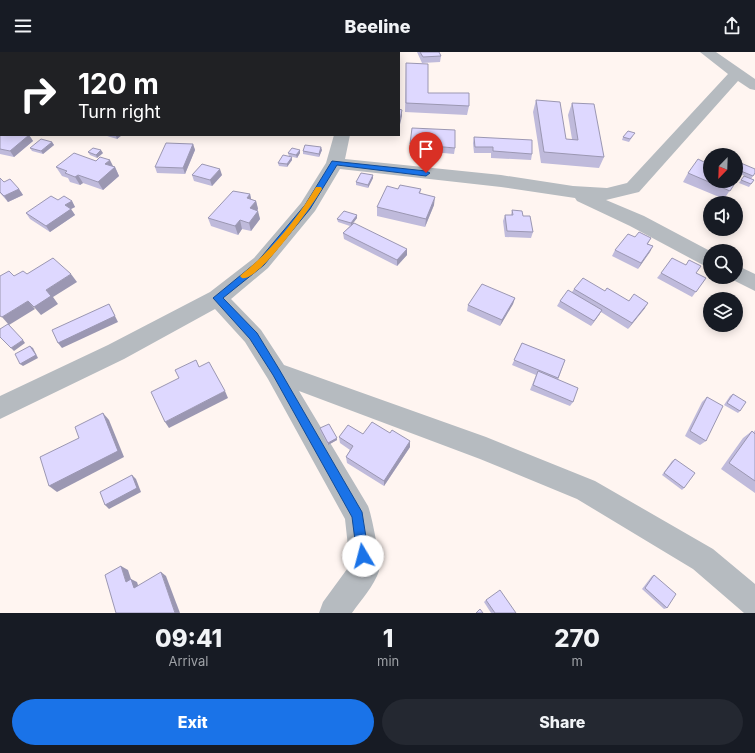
<!DOCTYPE html>
<style>
:root{--surface:#171b24;--page:#242831;--text:#f1f3f6;--muted:#9ea1a6;--accent:#1a73e8}
body{margin:0;font-family:Inter,sans-serif;background:var(--page);color:var(--text);height:100vh;display:flex;flex-direction:column;font-size:15px;white-space:nowrap}
*{box-sizing:border-box;margin:0}
p{font-size:13px;color:var(--muted)}
.icon{flex:none;width:22px;height:22px;fill:none;stroke:currentColor;stroke-width:2;stroke-linecap:round;stroke-linejoin:round}
.map{position:relative;height:561px;overflow:hidden}
.side{display:flex;flex-direction:column;background:var(--surface);flex:1}
.side>*{flex:none}
.top-card{position:absolute;left:0px;top:0px;width:400px;height:84px;box-shadow:0 2px 10px #0003;background:#202124;color:#fff;overflow:hidden}
.needle{width:26px;rotate:203deg}
.controls{position:absolute;left:703px;top:96px;display:grid;gap:8px}
.controls a{display:grid;place-items:center;width:40px;height:40px;border-radius:50%;background:var(--surface);box-shadow:0 2px 10px #0003;font-size:20px}
.pin{position:absolute;display:grid;place-items:center;width:34px;height:34px;color:#fff;margin:-41px -17px;border-radius:50% 50% 50% 0;rotate:-45deg;box-shadow:0 0 4px #0007}
.pin .icon{rotate:45deg}
.me{position:absolute;width:44px;margin:-22px;rotate:352deg;stroke-linejoin:round;filter:drop-shadow(0 0 3px #0008)}
.turn{display:flex;align-items:center;gap:14px;height:84px;padding:0 12px;font-size:18px}
.turn .icon{width:52px;height:52px;stroke-width:2.5}
.turn b{display:block;font-size:28px;line-height:34px}
.eta{display:flex;justify-content:space-evenly;align-items:center;height:68px;text-align:center}
.eta b{font-size:24px;font-weight:800;line-height:28px}
.action{display:flex;gap:8px;margin-top:auto;padding:8px 12px}
.action a{flex:1;height:46px;border-radius:24px;background:var(--accent);color:#fff;font-size:16px;font-weight:800;line-height:46px;text-align:center}
.action a+a{background:var(--page);color:var(--text)}
header{display:flex;justify-content:space-between;align-items:center;height:52px;padding:0 12px;background:var(--surface);font-size:18px;font-weight:800}
.map>svg:first-child{display:block}
.lines{fill:none;stroke-linecap:round;stroke-linejoin:round}
.minor{fill:#b6bbc0;fill-rule:evenodd}
.wall{fill:#bfbadb}
.shaded-wall{fill:#9b97b2}
.building{fill:#ded8ff;stroke:#9b97b2}
.route{fill:#1a73e8;stroke:#114b97}
.slow{fill:#f59e0b}
</style>
<header><svg class="icon" aria-label="menu" viewBox="0 0 24 24"><path d="M4 6h16M4 12h16M4 18h16"/></svg>Beeline<svg class="icon" aria-label="share" viewBox="0 0 24 24"><path d="M12 15V3M7 8l5-5 5 5M5 13v7h14v-7"/></svg></header>
<div class="map">
<svg width="755" height="561" viewBox="0 0 755 561">
<rect width="100%" height="100%" fill="#fff5f1"/>
<g class="lines">
<g class="minor">
<rect x="357" y="0" width="14" height="1"/>
<path d="M700,0h16l39,27v11l-5,-1 -12,-8 -99,111 -33,8 38,16 66,35v16l-7,-2 -73,-39 -53,-25 -2,-3 -74,-11 -161,-18 -25,42 -47,57 -37,31 30,31 23,35 202,72 109,44 118,68 42,35v29h-11l-51,-44 -116,-70 -97,-40 -181,-68 69,115c4,10 13,56 11,65 -5,15 -18,29 -27,42h-33l4,-11 27,-37 -5,-46 -77,-140 -23,-37 -30,-33 -91,50 -124,60v-23l108,-51 102,-53 44,-34 47,-55 25,-40 8,-28h16l-5,24 156,16 72,11 34,2 20,-5 101,-109z"/>
<rect x="0" y="52" width="1" height="10"/>
<path d="M736,213l19,9v17l-26,-13 -1,-1h8z"/>
</g>
</g>
<g class="wall">
<path d="M264,0h24l-1,1z"/>
<path d="M417,0h22l2,4 -1,6 -18,1z"/>
<path d="M406,11l22,30 41,13 -2,9 -62,-3z"/>
<path d="M536,48l30,39h6l-4,-24 4,-12 32,54 -5,11 -58,-5 -8,-51z"/>
<path d="M0,77l29,6 4,6 -19,16 -14,-3z"/>
<path d="M104,83h18l-5,4z"/>
<path d="M308,83h15l-1,1z"/>
<path d="M633,84l-4,6 -7,-2 1,-3z"/>
<path d="M474,85l58,17 -1,6 -40,-2v-5h-17l-1,-10z"/>
<path d="M52,90l2,3 -11,9 -11,-3 -2,-3z"/>
<path d="M193,92l2,6 -10,24 -28,-1 -2,-6z"/>
<path d="M410,92l45,4 -1,6 -44,-4z"/>
<path d="M322,98l-3,7 -16,-3v-3z"/>
<path d="M88,100l15,1 -6,5 -7,-3z"/>
<path d="M288,101h12l-3,5 -8,-2z"/>
<path d="M292,105v3l-5,7 -8,-1 -1,-3z"/>
<path d="M736,109l19,12 -4,6 -15,-7z"/>
<path d="M704,110l6,19 29,-4 -15,22 -41,-17 5,-9z"/>
<path d="M113,114l2,1 4,9 -16,14 -20,-7 -3,2 -10,-3 -2,-4 -6,-2 -6,-9z"/>
<path d="M192,123h30l-10,11 -18,-5z"/>
<path d="M373,123v3l-5,10 -12,-3v-3z"/>
<path d="M744,124l10,4 -5,7 -10,-4z"/>
<path d="M0,126l4,4 15,7 4,6 -15,7 -8,-9z"/>
<path d="M398,137h23l-1,5 14,11 -9,22 -48,-11v-9z"/>
<path d="M250,142l1,5 5,2 2,8 -1,1 3,9 -9,12 -9,-2 -4,6 -27,-9 -3,-8z"/>
<path d="M58,148l14,1 3,6 -4,2 4,6 -25,17 -20,-13 -4,-6z"/>
<path d="M512,158l11,6 10,16 -2,6 -26,-1 -2,-16 2,-6h6z"/>
<path d="M357,163v3l-5,6 55,31 -10,11 -53,-27 -1,-6 7,-7 -12,-4 -1,-3z"/>
<path d="M635,185l16,1 -3,6 5,2 -15,23 -26,-13 3,-6z"/>
<path d="M661,221h35l10,5 -14,19 -35,-19z"/>
<path d="M574,237l31,2 24,10 16,7 -17,21 -27,-17 -10,14 -34,-20 3,-5 12,-9z"/>
<path d="M515,246l-2,6 -13,22 -33,-15 1,-6z"/>
<path d="M522,291l43,17 -7,20 15,22 -3,4 -40,-16 6,-15 -24,-10z"/>
<path d="M733,342l7,17 -2,2 -14,-8 6,-9z"/>
<path d="M707,345l-1,44 -6,4 -15,-9 17,-34z"/>
<path d="M320,376l17,12 -9,5 -8,-14z"/>
<path d="M755,378v63l-34,-24 22,-31 9,-7 1,2z"/>
<path d="M363,382l47,13 -26,39 -37,-23 -1,-6 4,-7 -10,-7 -1,-6z"/>
<path d="M675,407l9,29 -2,2 -20,-15 10,-14z"/>
<path d="M654,523l13,33 -3,1 -22,-20 10,-13z"/>
<path d="M486,548l30,13h-25l-7,-11z"/>
</g>
<g class="shaded-wall">
<path d="M179,0h5v1h-13z"/>
<path d="M402,58v6l-3,13v-5z"/>
<path d="M29,83l4,6 -19,16 -4,-6z"/>
<path d="M117,83h5l-5,4 -1,-3z"/>
<path d="M52,90l2,3 -11,9 -2,-3z"/>
<path d="M193,92l2,6 -10,24 -2,-6z"/>
<path d="M321,95l1,3 -3,7v-3z"/>
<path d="M101,98l2,3 -6,5 -1,-3z"/>
<path d="M300,98v3l-3,5 -1,-3z"/>
<path d="M292,105v3l-5,7v-3z"/>
<path d="M110,108l4,8 1,-1 4,9 -16,14 -5,-8 7,-18z"/>
<path d="M220,117l2,6 -10,11 -2,-6z"/>
<path d="M78,123l5,8 -3,2 -5,-8z"/>
<path d="M373,123v3l-5,10v-3z"/>
<path d="M19,137l4,6 -15,7 -4,-6z"/>
<path d="M250,142l2,9 -5,-5z"/>
<path d="M435,145l-1,8 -9,22 1,-8z"/>
<path d="M72,149l3,6 -4,2 4,6 -25,17 -4,-6 19,-21z"/>
<path d="M256,149l2,8 -6,8 -2,-9z"/>
<path d="M258,159l2,8 -9,12 -2,-8z"/>
<path d="M357,163v3l-6,8v-3z"/>
<path d="M240,168l2,9 -4,6 -3,-9z"/>
<path d="M653,194l-3,6 -12,17 3,-6z"/>
<path d="M407,197v6l-10,11v-6z"/>
<path d="M71,222l6,8 -24,15 5,7 -17,11 -7,-8 12,-17z"/>
<path d="M515,246l-2,6 -13,22 2,-6z"/>
<path d="M28,249l7,8 -26,16 -7,-8z"/>
<path d="M648,251l-3,5 -17,21 4,-6z"/>
<path d="M109,252l9,18 -56,26 -4,-5z"/>
<path d="M602,258l-3,5 -8,11 3,-5z"/>
<path d="M23,288l2,3 -11,8 -3,-3z"/>
<path d="M30,294l3,2 5,10 -15,8 -3,-2z"/>
<path d="M225,339l3,7 -59,30 -4,-6z"/>
<path d="M103,361l6,7 15,37 -67,35 -8,-6z"/>
<path d="M337,386v2l-9,5v-2z"/>
<path d="M410,389v6l-26,39v-5z"/>
<path d="M132,423l4,4 5,13 -32,17 -4,-4z"/>
<path d="M121,514l7,4 3,9 6,3 3,9 -6,-3 -8,-6z"/>
<path d="M161,520l5,4 14,37h-5z"/>
</g>
<g class="building">
<path d="M157,0h22l-8,1h-14z"/>
<rect x="207" y="0" width="16" height="1"/>
<rect x="228" y="0" width="13" height="1"/>
<path d="M252,0h10l-1,1h-10z"/>
<path d="M301,0h13v1h-14z"/>
<rect x="317" y="0" width="19" height="1"/>
<path d="M420,0h19l2,4 -18,1z"/>
<path d="M406,11l22,1v29h41v13l-63,-3z"/>
<path d="M536,48l24,2 6,37 12,1 -6,-37 22,1 10,53 -60,-5z"/>
<path d="M399,57l3,1 -3,14z"/>
<path d="M1,76v7h28l-19,16 -10,-2v-20z"/>
<path d="M412,76l43,2v18l-45,-4z"/>
<path d="M628,79l7,2 -5,6 -7,-2z"/>
<path d="M474,85l58,3v14l-39,-3v-4h-18z"/>
<path d="M41,87l11,3 -11,9 -11,-3z"/>
<path d="M166,91l27,1 -10,24 -28,-1z"/>
<path d="M305,93l16,2 -2,7 -16,-3z"/>
<path d="M93,96l8,2 -5,5 -8,-3z"/>
<path d="M292,96l8,2 -4,5 -8,-2z"/>
<path d="M74,101l22,8 4,-4 10,3 -5,4 10,3 -17,15 -20,-7 -3,2 -10,-4 2,-2 -11,-4z"/>
<path d="M709,102l2,1h-1v26h26v-5l3,1 -9,14 -42,-18 10,-14 6,3z"/>
<path d="M283,103l9,2 -5,7 -9,-1z"/>
<path d="M736,109l19,8v4l-2,3 -17,-7z"/>
<path d="M202,112l18,5 -10,11 -18,-5z"/>
<path d="M361,121l12,2 -5,10 -12,-3z"/>
<path d="M744,124l10,4 -3,4 -10,-4z"/>
<path d="M0,126l4,4 6,-3 9,10 -15,7 -4,-4z"/>
<path d="M400,133l21,4 -2,4 16,4 -9,22 -49,-12 10,-21 11,3z"/>
<path d="M233,139l17,3 -3,4 9,3 -6,7 8,3 -9,12 -9,-3 -5,6 -27,-8z"/>
<path d="M51,144l7,4 6,-4 8,5 -7,4 6,4 -25,17 -20,-13z"/>
<path d="M512,158l10,1 1,5h7l3,16 -26,-1 -2,-16h8z"/>
<path d="M344,159l13,4 -6,8 -14,-4z"/>
<path d="M354,171l53,26 -10,11 -54,-27z"/>
<path d="M639,180l12,6 -4,6 6,2 -12,17 -26,-13 13,-16 7,3z"/>
<path d="M53,206l18,16 -25,16 5,6 -17,11 -6,-6 -26,16 -2,-1v-40l9,-5 5,5 9,-5 4,3z"/>
<path d="M672,206l14,7 3,-5 12,6 -5,7 10,5 -10,14 -35,-19z"/>
<path d="M583,226l22,13 2,-3 22,13 5,-7 14,9 -16,20 -58,-34z"/>
<path d="M482,232l33,14 -13,22 -34,-15z"/>
<path d="M568,238l34,20 -8,11 -34,-20z"/>
<path d="M109,252l6,12 -57,27 -6,-13z"/>
<path d="M8,272l15,16 -12,8 -11,-11v-8z"/>
<path d="M522,291l43,17 -7,18 -44,-18z"/>
<path d="M30,294l6,9 -16,9 -5,-10z"/>
<path d="M196,308l3,7 10,-5 16,29 -60,31 -14,-30 28,-14 -4,-8z"/>
<path d="M538,319l40,17 -5,14 -40,-17z"/>
<path d="M733,342l13,8 -6,9 -13,-8z"/>
<path d="M707,345l16,9 -17,35 -16,-10z"/>
<path d="M103,361l15,38 -69,35 -9,-29 39,-19 -4,-11z"/>
<path d="M372,370l18,11 2,-3 18,11 -26,40 -38,-24 7,-11 -14,-9 9,-12 15,9z"/>
<path d="M329,372l8,14 -9,5 -8,-15z"/>
<path d="M752,379l3,3v47l-26,-18z"/>
<path d="M675,407l20,14 -11,15 -20,-15z"/>
<path d="M132,423l5,13 -32,17 -5,-13z"/>
<path d="M121,514l5,16 5,-3 3,9 27,-16 14,41h-59l-11,-38z"/>
<path d="M654,523l22,19 -9,14 -22,-20z"/>
<path d="M500,538l16,23h-21l-9,-13z"/>
<path d="M480,557l3,4h-7z"/>
</g>
<path class="route" d="M332,109l94,10 4,2 -4,3 -89,-11 -27,44 -46,56 -41,33 34,35 22,36 83,143 7,44 -2,4 -4,1 -4,-1 -2,-4 -5,-39 -79,-142 -23,-36 -37,-41 45,-37 47,-56z"/>
<path class="slow" d="M316,135h5l1,2c-9,15 -64,94 -80,89l-2,-2 2,-2c29,-23 55,-55 74,-87z"/>
</svg>
<div class="controls">
<a><svg class="needle" viewBox="-14 -14 28 28"><path d="M0-13l5 13h-10z" fill="#e53935"/><path d="M0 13l5-13h-10z" fill="#9ea1a6"/></svg></a>
<a><svg class="icon" aria-label="sound" viewBox="0 0 24 24"><path d="M4 9h4l5-4v14l-5-4H4zM17 9q2 3 0 6"/></svg></a>
<a><svg class="icon" aria-label="search" viewBox="0 0 24 24"><circle cx="10" cy="10" r="6"/><path d="M15 15l6 6"/></svg></a>
<a><svg class="icon" aria-label="layers" viewBox="0 0 24 24"><path d="M12 4l9 5-9 5-9-5zM3 14l9 5 9-5"/></svg></a>
</div>
<div class="pin" style="left:426px;top:121px;background:#d93025"><svg class="icon" aria-label="arrive" viewBox="0 0 24 24"><path d="M6 21V4h12l-3 4 3 4H6"/></svg></div>
<svg class="me" style="left:363px;top:504px" viewBox="-20 -20 40 40"><circle r="19" fill="#fff"/><path d="M0-13L10 11 0 6-10 11z" fill="#1a73e8"/></svg>
<div class="top-card">
<div class="turn"><svg class="icon" aria-label="right" viewBox="0 0 24 24"><path d="M7 20v-9h11M14 6l5 5-5 5"/></svg><div><b>120 m</b>Turn right</div></div>
</div>
</div>
<section class="side">
<div class="eta">
<div><b>09:41</b><p>Arrival</p></div>
<div><b>1</b><p>min</p></div>
<div><b>270</b><p>m</p></div>
</div>
<div class="action"><a>Exit</a><a>Share</a></div>
</section>
